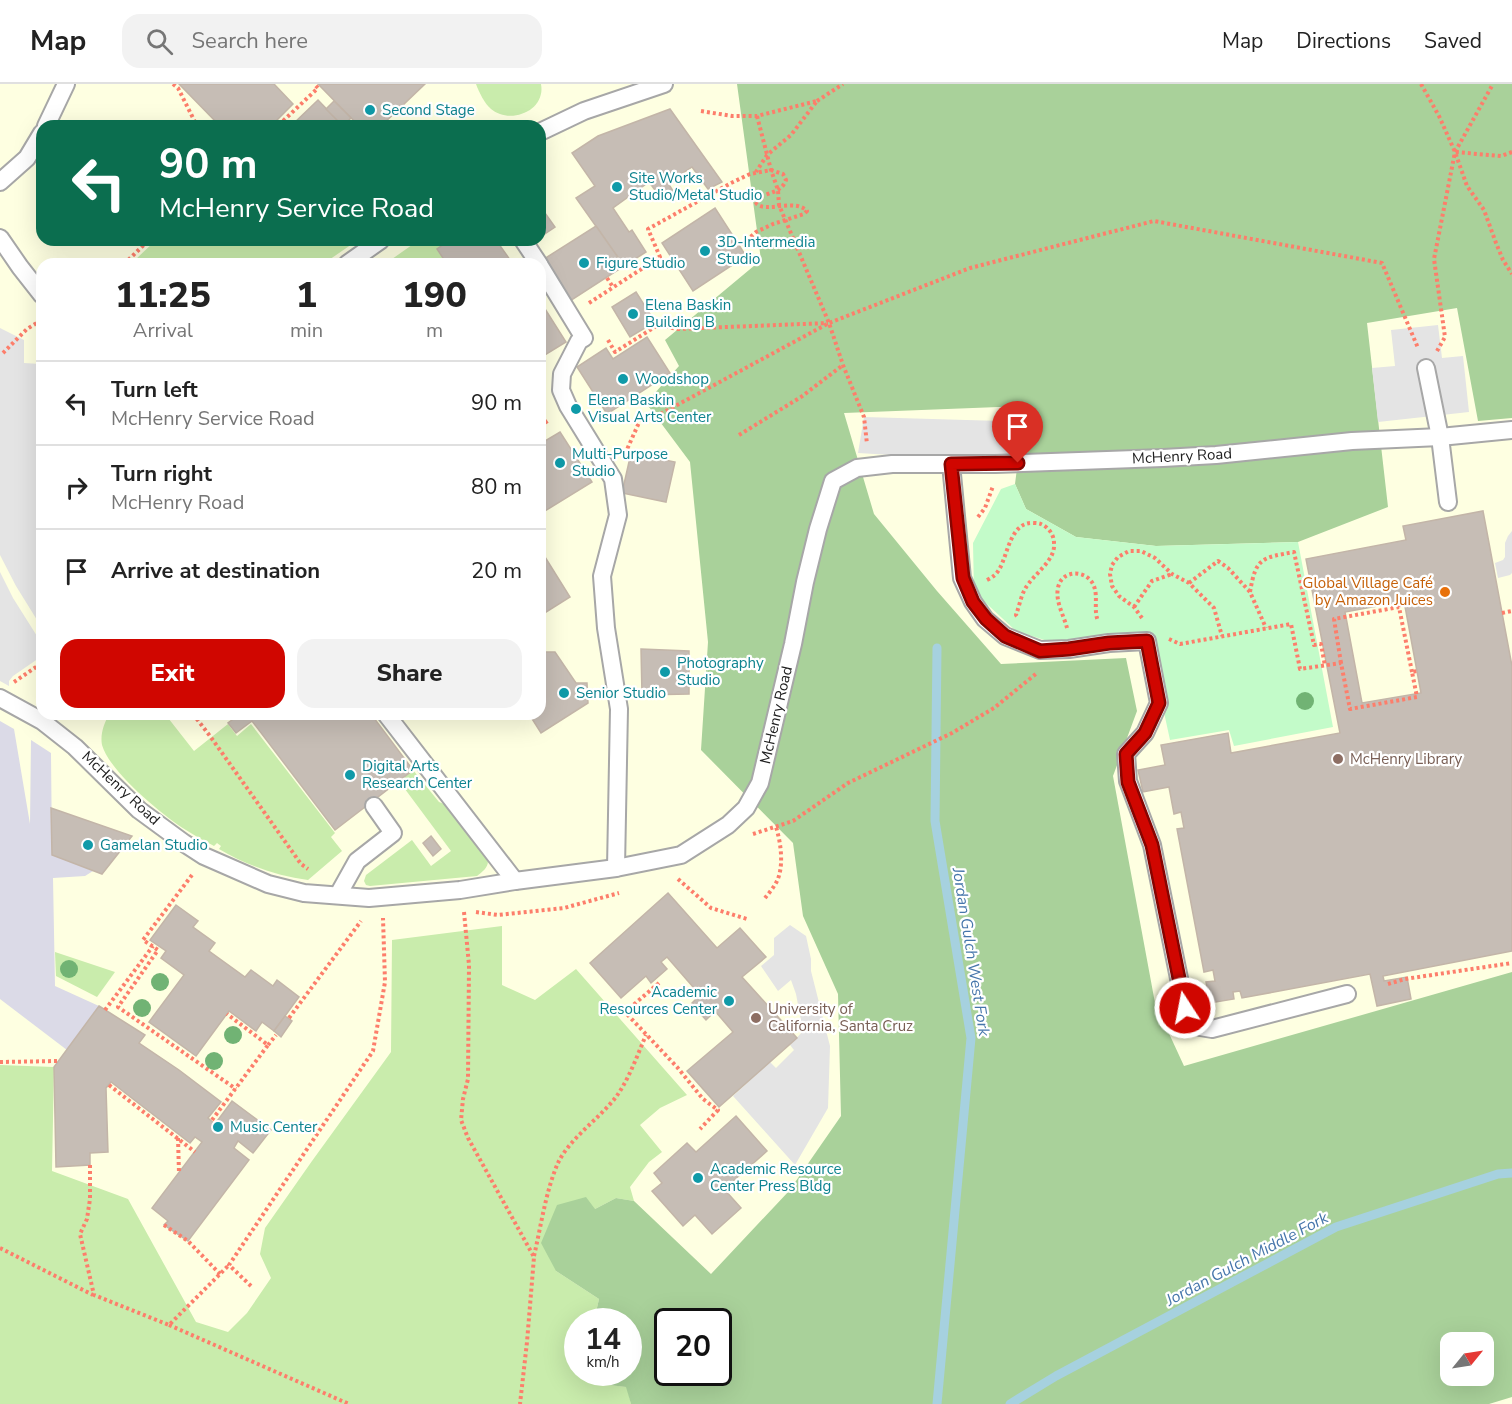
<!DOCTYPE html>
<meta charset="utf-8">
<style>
:root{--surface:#fff;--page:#f2f2f2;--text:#222;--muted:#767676;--line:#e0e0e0;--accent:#d00600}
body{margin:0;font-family:"Nunito Sans",sans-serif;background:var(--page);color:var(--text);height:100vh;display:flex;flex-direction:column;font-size:22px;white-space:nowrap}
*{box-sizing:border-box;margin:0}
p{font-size:20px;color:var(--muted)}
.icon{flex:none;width:33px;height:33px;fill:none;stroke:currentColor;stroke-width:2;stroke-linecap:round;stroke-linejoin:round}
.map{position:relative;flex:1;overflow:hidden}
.side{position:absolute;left:36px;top:174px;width:510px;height:462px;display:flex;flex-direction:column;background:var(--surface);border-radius:18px;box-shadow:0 6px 24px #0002}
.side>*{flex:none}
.banner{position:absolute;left:36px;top:36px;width:510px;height:126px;border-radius:18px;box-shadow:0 6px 24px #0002;background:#0b6e4f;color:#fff;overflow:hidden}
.needle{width:39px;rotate:60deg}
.tools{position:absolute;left:1440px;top:1248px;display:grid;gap:12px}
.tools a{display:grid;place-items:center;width:54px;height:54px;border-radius:12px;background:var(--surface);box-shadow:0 6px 24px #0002;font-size:30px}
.speed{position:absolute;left:564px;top:1224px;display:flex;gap:12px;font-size:30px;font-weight:700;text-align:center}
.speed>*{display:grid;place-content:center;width:78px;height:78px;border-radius:50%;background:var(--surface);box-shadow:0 6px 24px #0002;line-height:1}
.speed small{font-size:15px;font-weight:400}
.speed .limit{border:3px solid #111;border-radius:9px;background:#fff;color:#111}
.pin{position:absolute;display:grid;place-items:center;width:51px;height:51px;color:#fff;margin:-62px -26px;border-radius:50% 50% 50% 0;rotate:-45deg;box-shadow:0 0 6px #0007}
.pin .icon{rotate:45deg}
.me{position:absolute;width:66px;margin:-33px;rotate:349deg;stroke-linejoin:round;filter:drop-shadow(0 0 4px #0008)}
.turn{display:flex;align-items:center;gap:21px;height:126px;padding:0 24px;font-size:27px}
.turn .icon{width:78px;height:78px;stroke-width:2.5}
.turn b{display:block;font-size:42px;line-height:51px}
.eta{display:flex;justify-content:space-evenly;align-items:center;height:102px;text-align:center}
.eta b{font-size:36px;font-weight:800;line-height:42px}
.button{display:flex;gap:12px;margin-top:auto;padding:12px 24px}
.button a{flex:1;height:69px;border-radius:18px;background:var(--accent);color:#fff;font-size:24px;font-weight:800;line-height:69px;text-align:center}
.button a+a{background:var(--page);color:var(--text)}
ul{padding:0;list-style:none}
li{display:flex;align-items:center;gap:18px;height:84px;padding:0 24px;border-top:2px solid var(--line)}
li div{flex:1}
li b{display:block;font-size:22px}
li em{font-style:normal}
header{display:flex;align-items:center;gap:36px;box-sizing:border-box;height:84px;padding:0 30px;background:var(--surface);border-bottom:2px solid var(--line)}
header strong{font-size:28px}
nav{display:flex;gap:33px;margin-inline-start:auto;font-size:21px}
.search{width:420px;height:54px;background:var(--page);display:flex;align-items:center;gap:15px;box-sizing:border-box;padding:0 21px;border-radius:18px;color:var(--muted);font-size:22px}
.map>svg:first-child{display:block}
.education{fill:#feffe1;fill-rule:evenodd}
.grass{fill:#c9ecac}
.forest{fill:#a9d19a;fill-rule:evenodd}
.park{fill:#c3fbc9}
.parking{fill:#e4e4e4}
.plaza{fill:#dbdae7}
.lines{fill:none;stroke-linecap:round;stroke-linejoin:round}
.stream{stroke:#a6d1df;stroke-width:9}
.building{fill:#c6bdb5;stroke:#c3b5a8;stroke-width:1.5;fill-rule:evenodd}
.service-casing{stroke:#a7a7a7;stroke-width:20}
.path{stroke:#fd7e6b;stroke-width:4;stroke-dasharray:3 3;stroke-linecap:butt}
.service{stroke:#fff;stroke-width:16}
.tree{fill:#71b374}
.route-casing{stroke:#870400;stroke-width:15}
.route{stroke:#d00600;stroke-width:10}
.culture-dot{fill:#0f9aa8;stroke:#fff;stroke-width:2}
.food-dot{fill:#e8710a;stroke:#fff;stroke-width:2}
.education-dot{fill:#8d6e63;stroke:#fff;stroke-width:2}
.labels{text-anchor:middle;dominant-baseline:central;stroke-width:4.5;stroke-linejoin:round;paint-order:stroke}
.culture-label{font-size:15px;fill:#0d838f;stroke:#fff;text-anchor:start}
.street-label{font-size:15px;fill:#202020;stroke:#fff}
.food-label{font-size:15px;fill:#c56008;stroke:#fff;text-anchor:end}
.education-label{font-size:15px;fill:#785e54;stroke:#fff;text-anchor:start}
.water-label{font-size:16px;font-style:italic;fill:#4676ab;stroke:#fff}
</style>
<header>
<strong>Map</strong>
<div class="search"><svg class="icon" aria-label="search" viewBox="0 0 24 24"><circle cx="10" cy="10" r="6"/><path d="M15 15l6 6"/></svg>Search here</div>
<nav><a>Map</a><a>Directions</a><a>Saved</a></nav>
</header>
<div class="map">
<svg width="1512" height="1320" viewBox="0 0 1512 1320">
<rect width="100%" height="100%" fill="#f1eee6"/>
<path class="education" d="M0,0h1512v1320h-1512zM42,42h498v114h-498zM42,180h498v450h-498zM578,1238h50v50h-50zM668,1238h50v50h-50zM1450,1258h34v34h-34z"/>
<g class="grass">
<path d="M476,0h65c5,27 -31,41 -50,25 -7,-6 -12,-17 -15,-25z"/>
<path d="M156,156h202l-35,24h-186l-2,-4z"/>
<path d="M419,156h31l-13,9 10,15h-62z"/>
<path d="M109,630h56l29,37 34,-27 9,12 14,-12 84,109 -4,4 11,14 -34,29c-31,-4 -62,-15 -89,-31l2,-3 -4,-3 -3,3c-9,-5 -19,-10 -28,-16 -23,-14 -77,-59 -84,-85 -2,-11 2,-21 7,-31z"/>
<path d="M413,686l26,32 5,2 44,57c0,7 -6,11 -11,15l-107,10 -4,-1 -2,-4 2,-6 46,-35 19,26 20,-15 -52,-70z"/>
<path d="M502,842v59l33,15 41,-31 111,126 -27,13 -20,17 22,27 -13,10 -19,25 4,14 -18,-3 -21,11 -39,62 43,28 -5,22 -16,1v50l17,1 5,11 27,3 4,17h-631v-339l54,2 -2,104 76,28 68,123 32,10 19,-19 24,-35 -11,-24 5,-26 47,-67 79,-109 1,-112z"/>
<path d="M55,868l60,20 -18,25 -41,-21z"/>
</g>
<path class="forest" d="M737,0h775v334l-34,3 -21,-113 -90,15 21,184 -90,35 -142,4 -80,-9 -50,-28 -11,-25 10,-78 -181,7 30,101 63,77 64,73 125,-6 11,53 -24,65 42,227 29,63 328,-94v425l-23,7h-858l-5,-17 -26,-3 -5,-11 33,-1v-50l-34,-1 5,-22 -43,-28 -15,-28 16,-38 29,-8 9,12 21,-11 18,3 77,73 78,-83 52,-75 -3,-122 -35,-78 -10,-73 -92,-93 7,-108 -18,-180 -44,-59 33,-37 -14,-26 96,-80zM668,1238h50v50h-50zM1450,1258h34v34h-34z"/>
<path class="park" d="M1015,400l11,25 50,28 80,9 142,-4 35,185 -99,19 -5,-16 -59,10 -23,-106 -96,8 -35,-11 -42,-39 -1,-49 28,-54z"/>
<g class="parking">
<path d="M1438,241l4,33 21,-2 6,56 -91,10 -6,-54 23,-2 -4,-36z"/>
<path d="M0,244l24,12v23l16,1 2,37v227l-26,-42 -16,-31z"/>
<path d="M864,333l167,5 -1,20 -5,21 -167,-10z"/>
<path d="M1512,447v42l-2,2 -12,3 -3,-15 8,-3 2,-3v-14l3,-7z"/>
<path d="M0,488l13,26 29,46v12l-29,20 -4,5v5l-9,-5z"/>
<path d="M790,841l16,11 5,23v12l19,75 -2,62 -33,57 -62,-69 37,-34 6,6 18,-18 -4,-5 13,-14 -7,-37 -5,-14 -13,11 -17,-25 13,-11v-17z"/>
</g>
<path class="plaza" d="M0,637l14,8 16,95 1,-84 20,13 1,101 41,17 -8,5 -32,2 2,108 44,20 -32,44 -67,-51z"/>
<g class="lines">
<g class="stream">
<path d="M937,1320l34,-366 -36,-217 2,-173"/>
<path d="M1010,1320l46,-28 280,-149 162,-53 14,-1"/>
</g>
</g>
<g class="building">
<path d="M179,0h95l19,20 -22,22h-51z"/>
<path d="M318,0h107l-44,42h-22z"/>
<path d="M318,16l25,26h-52z"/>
<path d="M334,17l17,17 -8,8 -17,-17z"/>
<path d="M670,25l52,73 -14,7 -16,-22 -24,16 5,8 -12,7 -12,-16 -36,26 16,24 3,-2 14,22 -22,14 -48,-68 19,-12 -23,-33 26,-17z"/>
<path d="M540,122l15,21 -15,10z"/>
<path d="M715,124l31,48 -53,35 -31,-48z"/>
<path d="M596,142l28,40 -54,35 -26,-42z"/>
<path d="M450,156h46l17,24h-66l-10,-15z"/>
<path d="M636,208l19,30 -25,15 -18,-30z"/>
<path d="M540,217l26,41 -26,16z"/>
<path d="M647,253l23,36 -63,41 -30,-47 29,-19 7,11z"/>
<path d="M560,348l32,50 -52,32v-70z"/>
<path d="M631,369l44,9 -9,40 -44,-9z"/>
<path d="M1483,427l29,155v285l-129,25 1,5 23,-4 4,22 -34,7 -7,-32 -128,24 -2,-7 -7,1 1,7 -24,4 -4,-21 9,-1 -2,-11 -9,2 -27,-143 7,-1 -3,-16 -7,2 -5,-27 -26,5 -5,-22 27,-5 -4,-20 67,-12 3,20 109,-20 -34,-174 100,-19 -3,-14zM1404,517l17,92 -59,10 -17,-91z"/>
<path d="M540,465l30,48 -30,19z"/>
<path d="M641,565l48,2v43l-47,1z"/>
<path d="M540,568h15l21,31h11l1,20 -47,30 -12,-19h11z"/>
<path d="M240,630h131l42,56 -78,60 -83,-109 -16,12 -8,-10z"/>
<path d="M51,724l81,28 -30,38 -50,-19z"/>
<path d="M431,752l10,13 -8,7 -10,-13z"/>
<path d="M668,809l49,55 23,-20 26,29 -24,20 55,61 -78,69 -32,-36 46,-39 -18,-21 -9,9 -8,-9 -6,-8 8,-8 -33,-38 -6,5 6,7 -16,14 -5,-7 -25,22 -31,-35z"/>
<path d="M176,821l22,16 -5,6 22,16 -6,8 36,26 6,-7 22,16 4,-6 22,17 -25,34 -12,-9 -6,9 -27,-20 -33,45 -47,-34 35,-47 -23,-17 5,-7 -16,-11z"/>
<path d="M99,922l46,29 -6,8 40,27 42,32 -13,16 7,6 17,-23 39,29 -18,23 -15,-12 -4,7 15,12 -61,81 -24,-16 4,-4 -16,-13 50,-66 -7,-5 -5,6 -79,-61 -5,6 2,64 -18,1v12l-34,2 -2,-100z"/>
<path d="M285,932l7,5 -11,16 -7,-6z"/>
<path d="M736,1032l31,35 -43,38 17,19 -29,26 -17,-19 -12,11 -31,-35 10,-8 -8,-10 33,-30 9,9z"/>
</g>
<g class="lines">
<g class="service-casing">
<g id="service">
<path d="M46,42l20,-42"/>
<path d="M540,48l44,-21 80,-27"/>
<path d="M0,98l27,-24 15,-25"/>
<path d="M0,154l20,29 22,28"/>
<path d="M523,156l16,24"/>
<path d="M347,180l34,-24"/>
<path d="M540,182l44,72 -5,3 -17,33 -1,16 7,16 45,73 5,36 -16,61 4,52 13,81 -3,159"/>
<path d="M1426,284l14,69 8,65"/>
<path d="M951,380l11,114 11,24 12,17 20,17 35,14 29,-1 40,-6 38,-2 12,62 -14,30 -19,21 2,27 24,64 33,163 9,18 18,3 135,-35"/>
<path d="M0,614l42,23 33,26 64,63 45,33 20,13 64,28 36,9 65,5 91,-8 55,-9 101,-13 65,-13 47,-30 18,-17 14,-25 33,-139 12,-62 13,-53 15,-48 24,-13 35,-4h103l168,-6 53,-3 136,-14 88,-4 72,-7"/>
<path d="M386,630l129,167"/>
<path d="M338,811l19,-34 36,-28 -19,-27"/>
</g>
</g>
<g class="path">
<path d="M173,0l5,4 19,38"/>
<path d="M1421,0l18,32 16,36"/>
<path d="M817,17l26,-17"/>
<path d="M701,27l31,5h25l60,-15 -26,34 -24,20 -11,17"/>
<path d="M757,32l14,54 7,20 1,15 50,118 14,42 21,52 3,27"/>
<path d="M280,42l3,-5 35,-33 -4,-4"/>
<path d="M1512,68l-11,4 -46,-4 12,34 17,24 12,33 7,17 9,14"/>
<path d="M124,180l25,-24"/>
<path d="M607,194l6,9"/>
<path d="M589,219l71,-46 -12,-28 83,-46 19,-9 21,-4 12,4 3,6c-5,14 -20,12 -31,20 0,1 1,3 2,4 10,9 38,-6 50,7l-3,3 -31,10 -17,8 -16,14"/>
<path d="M608,256l7,12 43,-27 19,4 151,-6"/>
<path d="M1437,267l8,-14 -11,-78 21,-107 38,-68"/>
<path d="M3,269l24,-24 13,-8"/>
<path d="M540,342l9,-6"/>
<path d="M739,351l62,-38 42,-32"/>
<path d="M625,370l16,-36h12l176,-95 141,-55 184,-47 228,42 36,85"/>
<path d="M978,433l7,-9 8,-22"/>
<path d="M987,496c6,-3 10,-6 13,-12 8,-15 11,-47 34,-45 5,0 8,1 12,4 5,4 8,10 8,16 2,18 -21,31 -29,46 -4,7 -6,18 -9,26l1,1"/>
<path d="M1189,499l29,-22 10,7 22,24 16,36"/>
<path d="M1250,508c6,-35 12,-34 44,-40l20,93 7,-1 4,22"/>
<path d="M1134,523l18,-26 20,-7"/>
<path d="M1502,529l10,-2"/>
<path d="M1142,534l-8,-11 -15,-11 -7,-10 -2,-12 2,-9 6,-8 11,-6h12l14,7 17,16 17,9 25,25 8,28"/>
<path d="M1067,544c-3,-12 -12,-27 -9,-40 3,-18 27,-19 35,-4 6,12 0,25 5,37"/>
<path d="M1169,555l11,5 111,-20 9,45 41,-6 9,46 67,-12 -5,-25 5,-1"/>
<path d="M1341,579l-7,-44 65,-12 13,65"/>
<path d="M14,598l28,-19"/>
<path d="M193,630l17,22 91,128 7,5"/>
<path d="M753,750l40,-13 55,-38 104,-50 42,-25 43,-35"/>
<path d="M192,791l-49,65 15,10 -40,57 118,82"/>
<path d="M678,795l33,29 36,11"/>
<path d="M765,814c4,-5 9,-11 12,-17 7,-15 4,-38 -1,-54"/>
<path d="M464,828l5,53 -1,114 -5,20 -2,21 7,18 66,119 -7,85 -7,62"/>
<path d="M476,828l22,3 66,-7 55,-15"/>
<path d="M659,899l-34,29 52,55 26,32 15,11 -18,19"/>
<path d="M1388,900l17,-5 107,-16"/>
<path d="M105,926l48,-64"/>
<path d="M289,934l72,-97"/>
<path d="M268,961l8,-10"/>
<path d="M0,978l58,-1"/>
<path d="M109,1001l86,67"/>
<path d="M212,1036l56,-75 -41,-31"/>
<path d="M178,1054l1,35"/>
<path d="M90,1081v34l-3,20 -7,15 14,61 75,30 60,-60"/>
<path d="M164,1141l24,16 32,33"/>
<path d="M0,1164l93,47"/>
<path d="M534,1172c7,-30 12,-66 24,-93 11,-24 42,-45 58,-66 13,-18 21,-41 30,-62"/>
<path d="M251,1202l-22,-21 144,-214 12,-69 -2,-64"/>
<path d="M169,1241l180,79"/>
</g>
<use href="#service" class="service"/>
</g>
<g class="tree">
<circle cx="1305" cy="617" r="9"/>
<circle cx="69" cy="885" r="9"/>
<circle cx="160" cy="898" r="9"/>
<circle cx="142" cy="924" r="9"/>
<circle cx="233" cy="951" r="9"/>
<circle cx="214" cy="977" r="9"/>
</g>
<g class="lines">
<g class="route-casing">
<path id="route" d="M1018,379l-67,1 12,114 10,24 13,17 19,17 35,15 29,-2 40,-6 38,-2 12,62 -14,30 -19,21 2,28 24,63 33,163"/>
</g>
<use href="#route" class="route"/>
</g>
<g class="culture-dot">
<circle cx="370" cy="26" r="6"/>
<circle cx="617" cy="103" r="6"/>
<circle cx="705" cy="167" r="6"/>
<circle cx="584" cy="179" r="6"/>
<circle cx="633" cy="230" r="6"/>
<circle cx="623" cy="295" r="6"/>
<circle cx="576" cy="325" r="6"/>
<circle cx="560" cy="379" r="6"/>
<circle cx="665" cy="588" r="6"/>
<circle cx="564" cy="609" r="6"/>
<circle cx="350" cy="691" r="6"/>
<circle cx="88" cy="761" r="6"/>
<circle cx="729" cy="917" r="6"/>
<circle cx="218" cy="1043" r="6"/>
<circle cx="698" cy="1094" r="6"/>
</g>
<circle class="food-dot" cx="1445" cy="508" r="6"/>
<g class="education-dot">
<circle cx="1338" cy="675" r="6"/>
<circle cx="756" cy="934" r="6"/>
</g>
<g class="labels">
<g class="culture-label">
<text x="382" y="26">Second Stage</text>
<text x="629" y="94">Site Works<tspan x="629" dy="17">Studio/Metal Studio</tspan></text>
<text x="717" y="158">3D-Intermedia<tspan x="717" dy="17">Studio</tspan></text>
<text x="596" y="179">Figure Studio</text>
<text x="645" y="221">Elena Baskin<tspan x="645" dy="17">Building B</tspan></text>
<text x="635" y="295">Woodshop</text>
<text x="588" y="316">Elena Baskin<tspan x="588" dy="17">Visual Arts Center</tspan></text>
<text x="572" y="370">Multi-Purpose<tspan x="572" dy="17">Studio</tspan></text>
<text x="677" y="579">Photography<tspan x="677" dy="17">Studio</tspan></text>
<text x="576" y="609">Senior Studio</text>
<text x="362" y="682">Digital Arts<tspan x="362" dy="17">Research Center</tspan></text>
<text x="100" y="761">Gamelan Studio</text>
<text x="717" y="908" text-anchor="end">Academic<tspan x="717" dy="17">Resources Center</tspan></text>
<text x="230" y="1043">Music Center</text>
<text x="710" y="1085">Academic Resource<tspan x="710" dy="17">Center Press Bldg</tspan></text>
</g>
<g class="street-label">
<text transform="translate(1182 372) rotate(-3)">McHenry Road</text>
<text transform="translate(776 631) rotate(-77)">McHenry Road</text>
<text transform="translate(121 704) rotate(43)">McHenry Road</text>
</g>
<g class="food-label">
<text x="1433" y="499">Global Village Café<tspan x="1433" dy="17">by Amazon Juices</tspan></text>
</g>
<g class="education-label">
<text x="1350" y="675">McHenry Library</text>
<text x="768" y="925">University of<tspan x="768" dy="17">California, Santa Cruz</tspan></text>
</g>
<g class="water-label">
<text transform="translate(971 868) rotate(81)">Jordan Gulch West Fork</text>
<text transform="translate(1247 1175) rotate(-28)">Jordan Gulch Middle Fork</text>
</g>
</g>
</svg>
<div class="tools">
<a><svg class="needle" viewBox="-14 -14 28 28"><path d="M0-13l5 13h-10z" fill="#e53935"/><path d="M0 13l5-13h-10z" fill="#767676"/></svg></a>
</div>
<div class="speed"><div>14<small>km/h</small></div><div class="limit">20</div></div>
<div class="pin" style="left:1018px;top:379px;background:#d93025"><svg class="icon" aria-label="arrive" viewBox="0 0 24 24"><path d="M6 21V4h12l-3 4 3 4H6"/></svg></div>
<svg class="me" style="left:1185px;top:924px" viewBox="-20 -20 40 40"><circle r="17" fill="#d00600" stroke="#fff" stroke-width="3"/><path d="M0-11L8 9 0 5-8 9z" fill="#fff"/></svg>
<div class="banner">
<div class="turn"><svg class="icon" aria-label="left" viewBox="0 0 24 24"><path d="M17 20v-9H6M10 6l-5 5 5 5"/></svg><div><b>90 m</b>McHenry Service Road</div></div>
</div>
<section class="side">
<div class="eta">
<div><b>11:25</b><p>Arrival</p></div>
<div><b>1</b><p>min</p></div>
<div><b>190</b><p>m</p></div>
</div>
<ul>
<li><svg class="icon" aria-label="left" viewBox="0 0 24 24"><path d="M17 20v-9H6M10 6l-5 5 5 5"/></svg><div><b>Turn left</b><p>McHenry Service Road</p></div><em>90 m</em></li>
<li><svg class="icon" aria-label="right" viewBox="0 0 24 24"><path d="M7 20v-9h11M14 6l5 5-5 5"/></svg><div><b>Turn right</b><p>McHenry Road</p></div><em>80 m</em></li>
<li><svg class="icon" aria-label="arrive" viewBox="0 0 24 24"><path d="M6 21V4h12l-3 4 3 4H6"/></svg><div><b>Arrive at destination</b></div><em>20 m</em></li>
</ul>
<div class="button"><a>Exit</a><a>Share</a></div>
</section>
</div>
